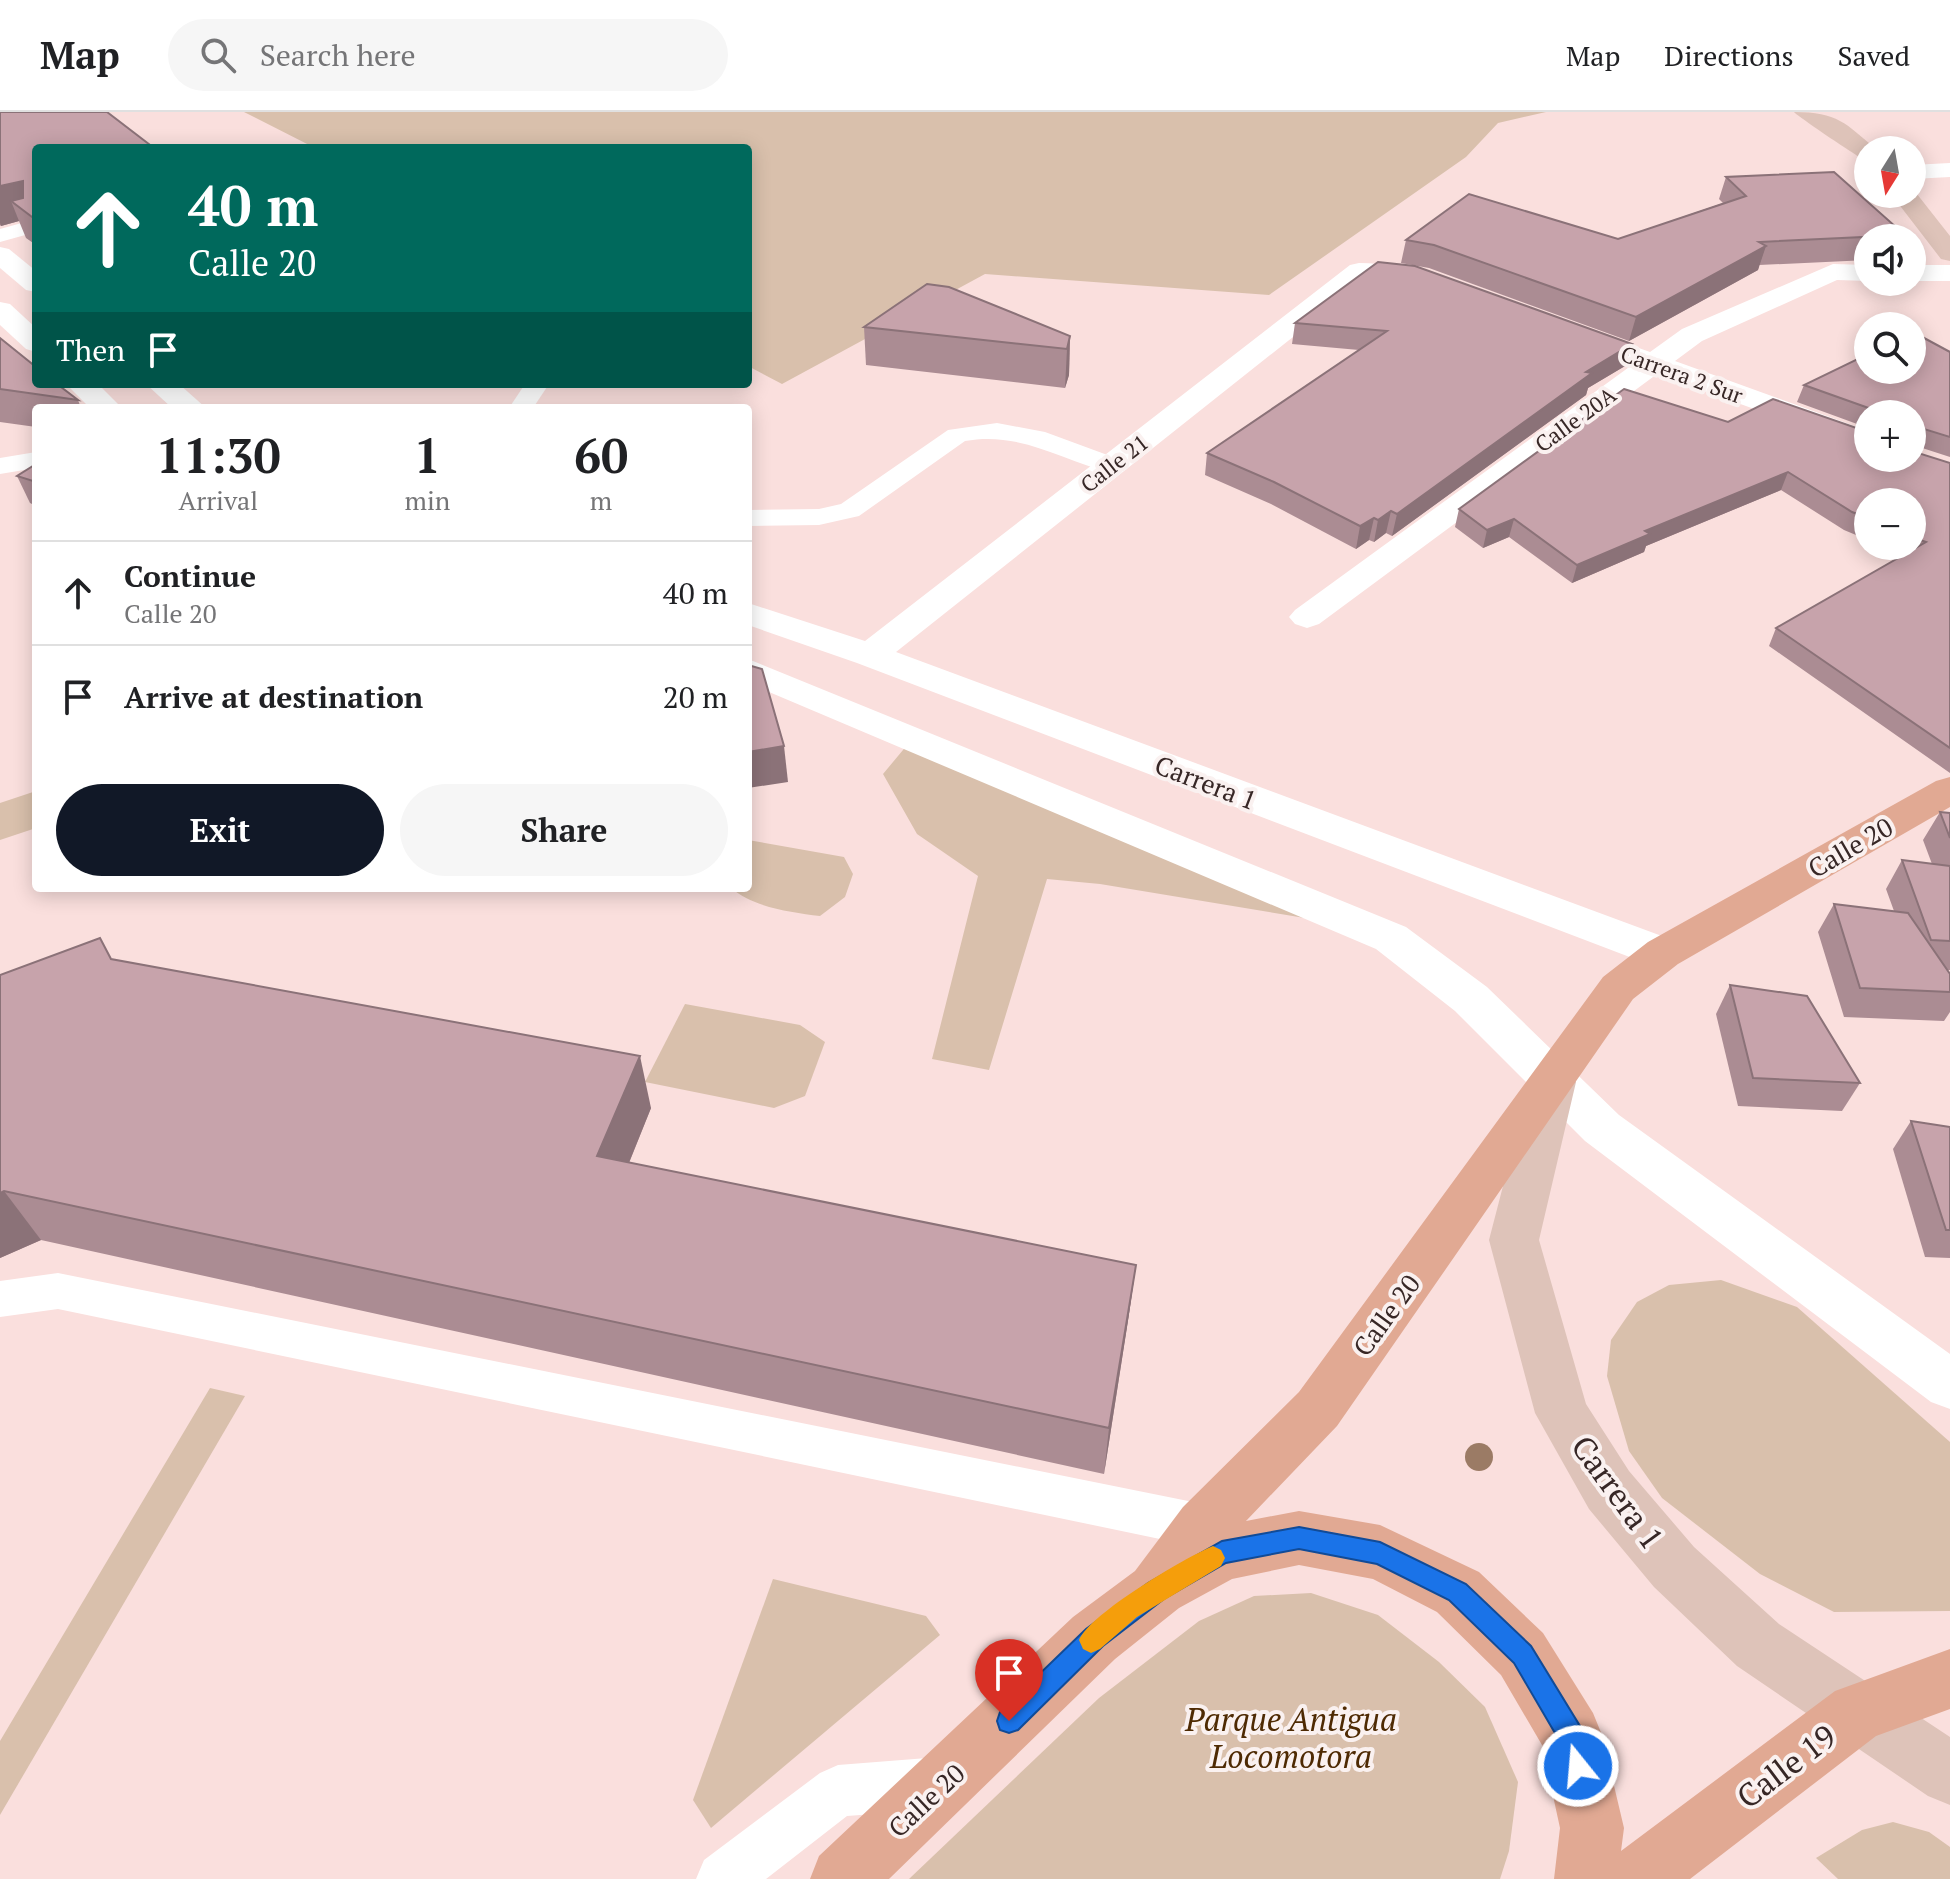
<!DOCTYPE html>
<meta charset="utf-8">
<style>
:root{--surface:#fff;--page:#f6f6f6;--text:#202124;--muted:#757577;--line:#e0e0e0;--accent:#111827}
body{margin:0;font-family:"PT Serif",serif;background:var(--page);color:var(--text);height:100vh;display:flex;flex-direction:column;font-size:30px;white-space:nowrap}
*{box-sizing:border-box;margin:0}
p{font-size:26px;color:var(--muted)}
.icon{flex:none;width:44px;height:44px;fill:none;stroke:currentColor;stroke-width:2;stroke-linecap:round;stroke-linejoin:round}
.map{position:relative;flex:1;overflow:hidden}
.drawer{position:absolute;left:32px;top:292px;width:720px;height:488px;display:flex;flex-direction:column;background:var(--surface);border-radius:8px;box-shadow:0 4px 20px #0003}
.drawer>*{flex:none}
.banner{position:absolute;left:32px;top:32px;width:720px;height:244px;border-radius:8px;box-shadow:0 4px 20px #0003;background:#00695c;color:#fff;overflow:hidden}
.needle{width:52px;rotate:191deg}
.tools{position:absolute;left:1854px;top:24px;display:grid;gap:16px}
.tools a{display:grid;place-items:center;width:72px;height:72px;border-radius:50%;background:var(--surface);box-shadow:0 4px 20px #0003;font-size:40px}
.pin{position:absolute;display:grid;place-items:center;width:68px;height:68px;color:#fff;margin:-82px -34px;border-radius:50% 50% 50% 0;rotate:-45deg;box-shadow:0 0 8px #0007}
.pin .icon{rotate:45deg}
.me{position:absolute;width:88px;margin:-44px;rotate:343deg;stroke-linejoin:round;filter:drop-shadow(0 0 6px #0008)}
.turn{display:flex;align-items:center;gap:28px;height:168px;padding:0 24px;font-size:36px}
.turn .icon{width:104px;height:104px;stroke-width:2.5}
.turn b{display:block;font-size:56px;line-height:68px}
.then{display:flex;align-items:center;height:76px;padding:0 24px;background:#0003;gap:16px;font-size:30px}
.eta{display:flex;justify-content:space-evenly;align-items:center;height:136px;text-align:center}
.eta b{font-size:48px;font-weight:700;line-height:56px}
.cta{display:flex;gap:16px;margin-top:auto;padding:16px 24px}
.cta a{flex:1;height:92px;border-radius:48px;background:var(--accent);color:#fff;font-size:32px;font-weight:700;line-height:92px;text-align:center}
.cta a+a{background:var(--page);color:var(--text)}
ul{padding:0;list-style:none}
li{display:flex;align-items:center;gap:24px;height:104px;padding:0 24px;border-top:2px solid var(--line)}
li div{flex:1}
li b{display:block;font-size:30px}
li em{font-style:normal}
header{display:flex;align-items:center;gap:48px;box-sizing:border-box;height:112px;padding:0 40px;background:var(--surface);border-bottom:2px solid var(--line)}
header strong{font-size:38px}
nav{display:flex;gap:44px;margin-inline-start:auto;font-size:28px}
.search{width:560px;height:72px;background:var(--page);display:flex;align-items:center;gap:20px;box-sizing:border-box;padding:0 28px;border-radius:44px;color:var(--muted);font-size:30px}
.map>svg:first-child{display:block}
.green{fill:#d9c0ac}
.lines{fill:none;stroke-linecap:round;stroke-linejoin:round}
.lane{fill:#fff;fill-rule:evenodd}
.street{fill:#fff;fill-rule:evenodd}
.secondary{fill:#dec3b9;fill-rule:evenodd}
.primary{fill:#e1a993;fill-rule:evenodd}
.tree{fill:#9b7b65}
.wall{fill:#ab8c93}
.shaded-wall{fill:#8b7278}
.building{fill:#c7a3ab;stroke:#8b7278;stroke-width:2}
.route{fill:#1a73e8;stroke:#114b97;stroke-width:2}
.slow{fill:#f59e0b}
.labels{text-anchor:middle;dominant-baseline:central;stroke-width:8;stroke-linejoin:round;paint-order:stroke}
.far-street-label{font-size:22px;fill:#372726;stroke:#faf1f0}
.street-label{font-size:26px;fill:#372726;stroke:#faf1f0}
.near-street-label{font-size:32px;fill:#372726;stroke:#faf1f0}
.near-park-label{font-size:32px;font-style:italic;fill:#4e2a03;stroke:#faf1f0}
</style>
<header>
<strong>Map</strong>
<div class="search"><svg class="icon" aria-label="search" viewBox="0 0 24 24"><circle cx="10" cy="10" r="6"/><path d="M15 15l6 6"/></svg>Search here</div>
<nav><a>Map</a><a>Directions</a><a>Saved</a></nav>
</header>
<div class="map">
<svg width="1950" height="1767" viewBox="0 0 1950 1767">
<rect width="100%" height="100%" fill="#fadfdd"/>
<g class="green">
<path d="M244,0h1302l-48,11 -32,34 -197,138 -284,-21 -203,110 -34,-18v-218h-433z"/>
<path d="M908,632l433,180 -241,-40 -53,-5 -58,191 -57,-11 46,-183 -61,-42 -34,-60z"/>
<path d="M36,679v37l-36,12v-37z"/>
<path d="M748,728l96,17 9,17 -8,23 -25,19c-30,-4 -65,-8 -89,-28h17z"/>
<path d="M685,892l115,21 25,17 -20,54 -31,12 -129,-26z"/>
<path d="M1721,1168l76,27 153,135v169l-116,1 -74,-38 -98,-76 -33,-47 -22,-75 4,-36 26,-38 32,-17z"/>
<path d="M210,1276l35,8 -245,419v-74z"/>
<path d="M773,1467l153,37 14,19 -229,193 -18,-28z"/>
<path d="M1311,1481l67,22 61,47 46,45 33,75 -9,69 -9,28h-591l190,-181 100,-77 55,-25z"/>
<path d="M1893,1710l36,10 21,15v32h-112l-22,-21 46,-28z"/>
</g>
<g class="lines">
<g class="lane">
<path d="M36,107v13l-36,10v-13z"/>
<path d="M525,272h24l-16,24h-24z"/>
<path d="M997,311l48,9 76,28 4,5 -4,5 -9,3c-51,-13 -92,-42 -147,-32l-106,75 -40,9 -71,1v-16l71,-1 22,-5 107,-74z"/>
<path d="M36,340v16l-36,6v-16z"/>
<path d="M58,1161l1145,231 16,6 7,16 -7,16 -16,6 -1145,-239 -58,8v-36z"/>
<path d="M940,1645l18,8 8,18 -8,18 -18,8 -93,7 -81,63h-70l8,-19 116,-87 18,-8z"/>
</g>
<g class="street">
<path d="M1950,51v14l-38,2v-14z"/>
<path d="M0,135l9,2 27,22v21l-10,-2 -26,-22z"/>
<path d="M1359,151c26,0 51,5 77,11l4,6 -4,6c-22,5 -48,-7 -70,-7l-470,373 782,290 6,11 -6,11 -15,5 -15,-5 -791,-301 -109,-38v-22l117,38 485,-376z"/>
<path d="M1833,152l35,1v16l-31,-1 -135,61 -27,20 193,70v19l-211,-76 -338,250 -12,4 -12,-4 -6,-7 6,-7 337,-245 -69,-25 -4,-6 4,-6 10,-3 10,3 67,24 32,-23z"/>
<rect x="1912" y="153" width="38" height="16"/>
<path d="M0,190l10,2 26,24v24l-10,-3 -26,-24z"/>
<path d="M66,272h32l24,24h-32z"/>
<path d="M146,272h33l27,24h-34z"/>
<path d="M748,547l658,268 81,60 132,128 331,239v55l-19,-7 -346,-261 -130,-130 -79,-62 -628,-266z"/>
</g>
<g class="secondary">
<path d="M1794,0c44,0 51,11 83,38h-9v12c-4,-1 -71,-46 -74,-50z"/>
<path d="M1913,77l37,47v25l-9,-2 -50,-65h21z"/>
<path d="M1553,952l16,5 7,13 -37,158 47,164 43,67 65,76 85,77 171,113v68l-22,-9 -191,-130 -83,-79 -65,-78 -54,-96 -46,-173 41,-158 7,-13z"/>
</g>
<path class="primary" d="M1950,665v30l-272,157 -45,35 -296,427 -91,95 53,-10 81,14 99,47 64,61 50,80 9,22 22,93 -3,23 214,-160 115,-42v60l-74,27 -186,143h-136l6,-51 -18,-83 -41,-70 -64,-63 -64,-33 -74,-14 -67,14 -53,29 -64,51 -226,220h-79l9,-23 254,-239 62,-46 48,-64 116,-115 304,-415 45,-35 288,-161z"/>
</g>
<circle class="tree" cx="1479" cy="1345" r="14"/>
<g class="wall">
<path d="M0,0l36,36v97l-10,-7 -7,-17 -18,5 -1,-1z"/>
<path d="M1726,65l179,58 -1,3h-36v22l-109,5 -1,5 -129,71 -200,-73 -28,-5 5,-23 212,-1 105,-36 -4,-4z"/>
<path d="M1378,150l247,104 -37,22 -2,7 -194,141 -6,-3 -12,9 -5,-2 -13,9 -85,-45 -66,-29 2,-22 152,-103 -67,-6 3,-21z"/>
<path d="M864,215l206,9 -1,39 -4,13 -199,-23z"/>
<path d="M0,226l78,62 3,8h-45v19l-36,-5z"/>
<path d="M1950,240v105l-37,-12 -1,3v-34h-44v14l-71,-26 7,-17z"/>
<path d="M1728,310l140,36 82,5v310l-181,-127 7,-18 128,-73 -21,-9h29v-44h-44v38l-24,-10 -63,-40 -135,56 -2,6 -72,31 -63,-46 -26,11 -28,-21 4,-18z"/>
<path d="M36,352v42l-6,-3 -13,-27z"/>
<path d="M1940,700l10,1v157h-3l3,4v38l-6,9 -100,-4 -26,-85 16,-28 60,7 -8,-22 16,-29 30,4 -9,-24z"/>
<path d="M112,847l539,149 -22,55 507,102 -7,49 -25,160 -1063,-234 -41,18v-283z"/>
<path d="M1730,873l130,98 -18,28 -104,-5 -22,-92z"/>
<path d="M1911,1009l39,6v131l-25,-1 -32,-108z"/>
</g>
<g class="shaded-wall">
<path d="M23,69l13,31 -25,-11 8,20 -18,5 -1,-3v-37z"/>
<path d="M1766,134l-8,24 -129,71 7,-24z"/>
<path d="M1070,224l-1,39 -4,13 2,-39z"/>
<path d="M1632,232l-7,22 -37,22 -2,7 -194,141 5,-22 189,-142z"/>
<path d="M1921,316l-4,9 -5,11v-10l5,-7z"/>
<path d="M1788,360l-7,18 -135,56 -2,6 -72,31 5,-18 68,-34z"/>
<path d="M1391,399l-5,22 -12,9 4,-22z"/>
<path d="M1374,406l-5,22 -13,9 4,-23z"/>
<path d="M1514,407l-5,18 -26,11 4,-18z"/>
<path d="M784,634l4,36 -40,6v-36z"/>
<path d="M640,944l11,52 -40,99 -14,-51z"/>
<path d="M4,1079l37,49 -41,18v-65z"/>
<path d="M1136,1153l-7,49 -25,160 5,-46z"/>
</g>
<g class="building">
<path d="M0,0h107l47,36h-118v72l-25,-19 12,-3v-17l-23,5z"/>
<path d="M1834,60l71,63 -146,7 7,4 -130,71 -202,-72 -28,-5 63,-46 149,45 128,-43 -20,-19z"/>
<path d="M1378,150l37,4 217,78 -46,28 6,1 -195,141 -6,-3 -13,9 -4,-2 -14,8 -86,-44 -67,-29 180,-122 -92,-8z"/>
<path d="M927,172l22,3 121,49 -3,13 -203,-22z"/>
<path d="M1913,220l37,20v85l-29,-9 -4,3v6l-5,1v-24h-35v-3l-73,-26 64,-31v16h44z"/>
<path d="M0,226l36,29v17h21l21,16 -78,-11z"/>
<path d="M1624,277l104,33 45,-23 95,33v26h44v-7l38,12v285l-174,-120 150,-86 -14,-5v-35h-44v16l-16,-6 -64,-40 -143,59 5,3 -73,31 -63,-46 -27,11 -28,-21z"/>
<path d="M36,352v18l-19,-6z"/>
<path d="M748,553l14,4 22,77 -36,6z"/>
<path d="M1940,700l10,1v25z"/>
<path d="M1902,748l48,6v75l-19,-1z"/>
<path d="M1834,792l74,9 42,61v18l-90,-4z"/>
<path d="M100,826l11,21 529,97 -43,100 539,109 -27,163 -1105,-237 -4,2v-218z"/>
<path d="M1730,873l77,11 53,87 -107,-5z"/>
<path d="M1911,1009l39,6v103h-4z"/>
</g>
<path class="route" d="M1299,1415l81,15 86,42 65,62 49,80 10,40 -3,9 -9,4 -10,-4 -9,-35 -45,-77 -65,-63 -72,-36 -78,-15 -73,14 -62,36 -61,47 -85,84 -9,3 -9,-3 -3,-9 3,-9 86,-83 62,-46 74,-42z"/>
<path class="slow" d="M1213,1434l8,4 4,8 -4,8 -84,51 -37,32 -9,4 -8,-4 -4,-9c12,-27 105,-82 134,-94z"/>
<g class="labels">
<g class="far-street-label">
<text transform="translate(1682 262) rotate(20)">Carrera 2 Sur</text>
<text transform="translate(1575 307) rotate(-36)">Calle 20A</text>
<text transform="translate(1114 351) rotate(-38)">Calle 21</text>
</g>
<g class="street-label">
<text transform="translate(1206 670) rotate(21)">Carrera 1</text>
<text transform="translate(1850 735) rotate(-30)">Calle 20</text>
<text transform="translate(1386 1203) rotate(-54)">Calle 20</text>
<text transform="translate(926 1688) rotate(-43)">Calle 20</text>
</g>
<g class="near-street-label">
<text transform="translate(1618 1380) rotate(54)">Carrera 1</text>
<text transform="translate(1786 1654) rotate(-37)">Calle 19</text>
</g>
<g class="near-park-label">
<text x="1291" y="1607">Parque Antigua<tspan x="1291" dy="37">Locomotora</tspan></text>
</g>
</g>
</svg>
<div class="tools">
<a><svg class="needle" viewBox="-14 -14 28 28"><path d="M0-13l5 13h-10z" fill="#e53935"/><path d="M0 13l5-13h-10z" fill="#757577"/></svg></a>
<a><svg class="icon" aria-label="sound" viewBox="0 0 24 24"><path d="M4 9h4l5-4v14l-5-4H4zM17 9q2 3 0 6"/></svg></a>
<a><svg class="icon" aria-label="search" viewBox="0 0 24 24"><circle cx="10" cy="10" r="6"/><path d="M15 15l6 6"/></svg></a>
<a>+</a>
<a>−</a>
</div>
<div class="pin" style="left:1009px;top:1609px;background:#d93025"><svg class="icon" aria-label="arrive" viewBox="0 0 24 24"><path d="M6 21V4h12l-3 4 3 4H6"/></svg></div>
<svg class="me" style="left:1578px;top:1654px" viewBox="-20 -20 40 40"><circle r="17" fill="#1a73e8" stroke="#fff" stroke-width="3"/><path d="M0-11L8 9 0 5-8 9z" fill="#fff"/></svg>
<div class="banner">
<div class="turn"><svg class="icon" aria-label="ahead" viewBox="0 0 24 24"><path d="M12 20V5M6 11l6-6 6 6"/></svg><div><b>40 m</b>Calle 20</div></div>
<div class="then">Then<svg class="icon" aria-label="arrive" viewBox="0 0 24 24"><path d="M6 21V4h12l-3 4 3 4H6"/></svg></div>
</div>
<section class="drawer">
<div class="eta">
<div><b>11:30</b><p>Arrival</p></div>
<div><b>1</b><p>min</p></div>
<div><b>60</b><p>m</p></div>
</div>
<ul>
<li><svg class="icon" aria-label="ahead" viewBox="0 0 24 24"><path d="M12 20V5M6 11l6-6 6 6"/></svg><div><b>Continue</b><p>Calle 20</p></div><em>40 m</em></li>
<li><svg class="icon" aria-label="arrive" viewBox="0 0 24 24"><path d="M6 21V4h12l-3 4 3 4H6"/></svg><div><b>Arrive at destination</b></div><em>20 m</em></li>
</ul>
<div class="cta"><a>Exit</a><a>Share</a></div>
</section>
</div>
